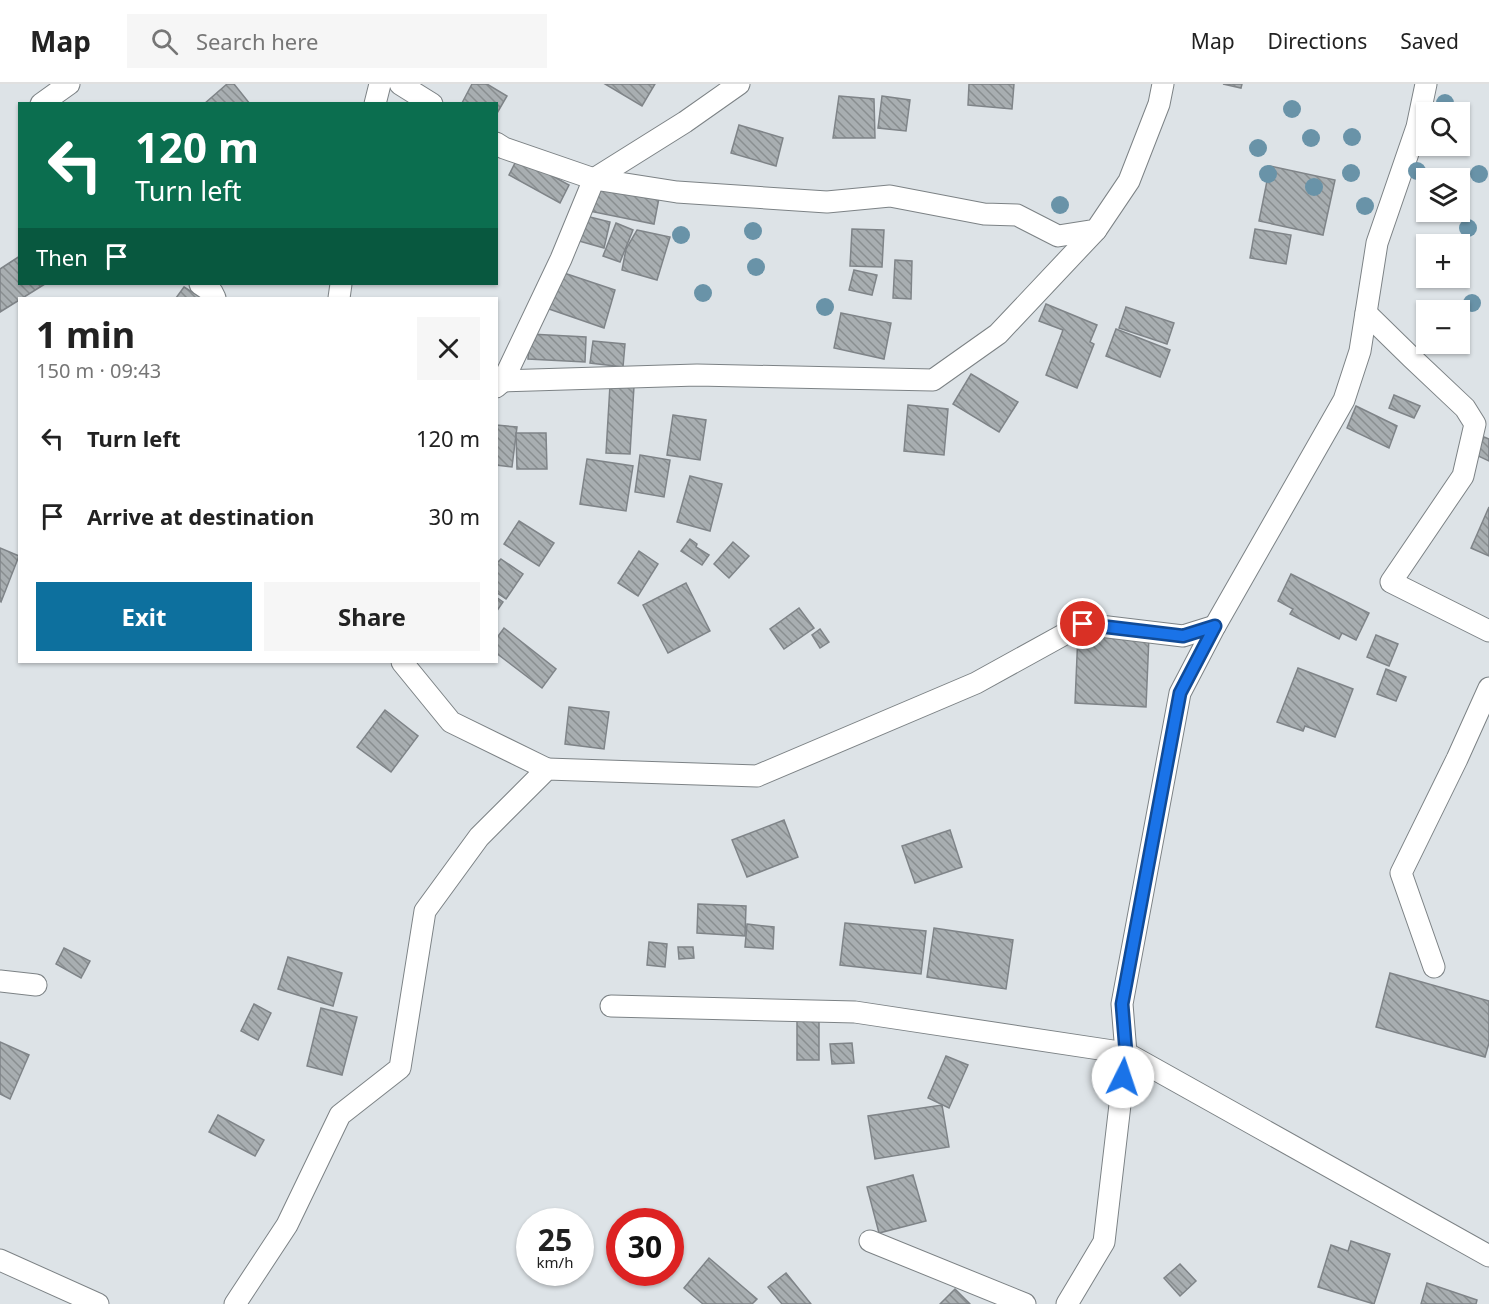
<!DOCTYPE html>
<meta charset="utf-8">
<style>
:root{--surface:#fff;--page:#f6f6f6;--text:#222;--muted:#767676;--line:#e0e0e0;--accent:#0d709e}
body{margin:0;font-family:"Noto Sans",sans-serif;background:var(--page);color:var(--text);height:100vh;display:flex;flex-direction:column;font-size:22px;white-space:nowrap}
*{box-sizing:border-box;margin:0}
p{font-size:20px;color:var(--muted)}
.icon{flex:none;width:33px;height:33px;fill:none;stroke:currentColor;stroke-width:2;stroke-linecap:round;stroke-linejoin:round}
.map{position:relative;flex:1;overflow:hidden}
.side{position:absolute;left:18px;top:213px;width:480px;height:366px;display:flex;flex-direction:column;background:var(--surface);border-radius:0px;box-shadow:0 2px 4px #0004}
.side>*{flex:none}
.banner{position:absolute;left:18px;top:18px;width:480px;height:183px;border-radius:0px;box-shadow:0 2px 4px #0004;background:#0b6e4f;color:#fff;overflow:hidden}
.controls{position:absolute;left:1416px;top:18px;display:grid;gap:12px}
.controls a{display:grid;place-items:center;width:54px;height:54px;border-radius:0px;background:var(--surface);box-shadow:0 2px 4px #0004;font-size:30px}
.speed{position:absolute;left:516px;top:1124px;display:flex;gap:12px;font-size:30px;font-weight:700;text-align:center}
.speed>*{display:grid;place-content:center;width:78px;height:78px;border-radius:50%;background:var(--surface);box-shadow:0 2px 4px #0004;line-height:1}
.speed small{font-size:15px;font-weight:400}
.speed .limit{border:9px solid #d22;background:#fff;color:#111}
.pin{position:absolute;display:grid;place-items:center;width:51px;height:51px;color:#fff;margin:-26px;border:3px solid #fff;border-radius:50%;box-shadow:0 2px 6px #0007}
.me{position:absolute;width:66px;margin:-33px;rotate:4deg;stroke-linejoin:round;filter:drop-shadow(0 0 4px #0008)}
.turn{display:flex;align-items:center;gap:21px;height:126px;padding:0 18px;font-size:27px}
.turn .icon{width:78px;height:78px;stroke-width:2.5}
.turn b{display:block;font-size:42px;line-height:51px}
.then{display:flex;align-items:center;height:57px;padding:0 18px;background:#0003;gap:12px;font-size:22px}
.round{display:grid;place-items:center;flex:none;width:63px;height:63px;border-radius:0px;background:var(--page)}
.summary{display:flex;align-items:center;justify-content:space-between;height:102px;padding:0 18px}
h1{font-size:36px;font-weight:700;line-height:45px}
.action{display:flex;gap:12px;margin-top:auto;padding:12px 18px}
.action a{flex:1;height:69px;border-radius:0px;background:var(--accent);color:#fff;font-size:24px;font-weight:700;line-height:69px;text-align:center}
.action a+a{background:var(--page);color:var(--text)}
ul{padding:0;list-style:none}
li{display:flex;align-items:center;gap:18px;height:78px;padding:0 18px}
li div{flex:1}
li b{display:block;font-size:22px}
li em{font-style:normal}
header{display:flex;align-items:center;gap:36px;box-sizing:border-box;height:84px;padding:0 30px;background:var(--surface);border-bottom:2px solid var(--line)}
header strong{font-size:28px}
nav{display:flex;gap:33px;margin-inline-start:auto;font-size:21px}
.search{width:420px;height:54px;background:var(--page);display:flex;align-items:center;gap:15px;box-sizing:border-box;padding:0 21px;border-radius:0px;color:var(--muted);font-size:22px}
.map>svg:first-child{display:block}
.building{fill:url(#building-back-hatch);stroke:#7f8488;stroke-width:1.5}
.lines{fill:none;stroke-linecap:round;stroke-linejoin:round}
.street-casing{stroke:#7c8285;stroke-width:23}
.street{stroke:#fff;stroke-width:21}
.tree{fill:#6993a8}
.route-casing{stroke:#114b97;stroke-width:15}
.route{stroke:#1a73e8;stroke-width:10}
</style>
<header>
<strong>Map</strong>
<div class="search"><svg class="icon" aria-label="search" viewBox="0 0 24 24"><circle cx="10" cy="10" r="6"/><path d="M15 15l6 6"/></svg>Search here</div>
<nav><a>Map</a><a>Directions</a><a>Saved</a></nav>
</header>
<div class="map">
<svg width="1489" height="1220" viewBox="0 0 1489 1220">
<defs>
<pattern id="building-back-hatch" width="6" height="6" patternUnits="userSpaceOnUse" patternTransform="scale(1.5)"><rect width="6" height="6" fill="#a8aeb1"/><path d="M-1 5l2 2M0 0l6 6M5-1l2 2" fill="none" stroke="#898e90"/></pattern>
</defs>
<rect width="100%" height="100%" fill="#dde3e7"/>
<g class="building">
<path d="M227,0h7l16,20h-46z"/>
<path d="M472,0h15l20,12 -11,19v-11l-34,-1z"/>
<path d="M605,0h50l-13,22z"/>
<path d="M969,0h45l-2,25 -44,-4z"/>
<path d="M1223,0h19l-1,4z"/>
<path d="M839,12l35,3 1,39h-42z"/>
<path d="M882,12l28,4 -4,31 -28,-3z"/>
<path d="M739,41l44,13 -7,28 -45,-13z"/>
<path d="M518,73l51,28 -9,18 -51,-28z"/>
<path d="M1270,82l65,14 -12,55 -64,-14z"/>
<path d="M595,101l64,13 -5,26 -65,-13z"/>
<path d="M586,132l24,6 -6,26 -25,-7z"/>
<path d="M616,139l17,7 -13,32 -17,-6z"/>
<path d="M852,145l32,1 -2,37 -32,-1z"/>
<path d="M1255,145l36,6 -5,29 -36,-6z"/>
<path d="M637,146l33,7 -13,43 -35,-10 4,-21z"/>
<path d="M20,172v28h25l-45,28v-43z"/>
<path d="M895,176l17,1 -1,38 -18,-1z"/>
<path d="M854,186l23,5 -5,20 -23,-5z"/>
<path d="M561,188l54,18 -11,38 -55,-19z"/>
<path d="M184,203l18,11h-26z"/>
<path d="M1046,220l51,21 -7,17 4,2 -17,44 -31,-13 17,-45 -24,-9z"/>
<path d="M1126,223l48,16 -7,21 -48,-16z"/>
<path d="M841,229l50,10 -7,36 -50,-11z"/>
<path d="M1116,245l54,21 -10,27 -54,-21z"/>
<path d="M530,250l56,3 -1,25 -57,-3z"/>
<path d="M593,257l32,3 -2,23 -33,-4z"/>
<path d="M971,290l47,28 -19,30 -46,-28z"/>
<path d="M610,301l24,1 -4,68 -24,-1z"/>
<path d="M1394,311l26,11 -6,12 -25,-10z"/>
<path d="M908,321l40,4 -4,46 -40,-4z"/>
<path d="M1356,322l41,20 -8,22 -42,-20z"/>
<path d="M673,331l33,5 -6,40 -33,-5z"/>
<path d="M496,341l21,2 -5,40 -16,-2z"/>
<path d="M516,349h30l1,36h-30z"/>
<path d="M1484,353l5,2v22l-13,-6z"/>
<path d="M640,371l30,5 -6,37 -29,-5z"/>
<path d="M587,375l46,7 -7,45 -46,-7z"/>
<path d="M690,392l32,8 -12,47 -33,-9z"/>
<path d="M1489,423v49l-18,-8z"/>
<path d="M519,437l35,22 -15,23 -35,-22z"/>
<path d="M690,455l7,5 -1,3 13,8 -7,10 -21,-14z"/>
<path d="M733,458l16,14 -20,22 -15,-14z"/>
<path d="M0,464l19,8 -18,46 -1,-1z"/>
<path d="M639,467l19,13 -20,32 -20,-13z"/>
<path d="M501,475l22,15 -17,25 -10,-7v-28z"/>
<path d="M1291,490l78,39 -13,27 -14,-7 -3,6 -49,-25 3,-5 -15,-8z"/>
<path d="M686,499l24,48 -42,22 -25,-48z"/>
<path d="M496,513l7,5 -7,10z"/>
<path d="M799,524l15,20 -30,21 -14,-20z"/>
<path d="M504,544l52,41 -14,19 -46,-35v-14z"/>
<path d="M820,545l9,13 -9,6 -8,-13z"/>
<path d="M1078,549l71,3 -3,71 -71,-4z"/>
<path d="M1376,551l22,9 -9,22 -22,-9z"/>
<path d="M1298,584l55,21 -18,48 -30,-11 -2,5 -26,-9z"/>
<path d="M1386,585l20,8 -10,24 -19,-7z"/>
<path d="M569,623l40,5 -5,37 -39,-5z"/>
<path d="M385,626l33,26 -27,36 -34,-25z"/>
<path d="M784,736l14,37 -51,20 -15,-37z"/>
<path d="M950,746l12,37 -47,16 -13,-37z"/>
<path d="M698,820l48,2 -1,30 -48,-3z"/>
<path d="M845,839l81,8 -5,43 -81,-9z"/>
<path d="M747,840l27,3 -1,22 -28,-2z"/>
<path d="M934,844l79,12 -7,49 -79,-12z"/>
<path d="M649,858l18,2 -2,23 -18,-2z"/>
<path d="M678,863h15l1,11 -15,1z"/>
<path d="M64,864l26,13 -9,17 -25,-14z"/>
<path d="M288,873l54,16 -9,33 -55,-17z"/>
<path d="M1390,889l99,28v42l-4,14 -109,-30z"/>
<path d="M254,920l17,9 -13,27 -17,-9z"/>
<path d="M321,924l36,9 -15,58 -35,-9z"/>
<rect x="797" y="933" width="22" height="43"/>
<path d="M0,958l29,13 -19,44 -10,-5z"/>
<path d="M852,959l2,20 -22,1 -2,-20z"/>
<path d="M946,972l22,9 -19,43 -21,-10z"/>
<path d="M942,1021l7,42 -74,12 -7,-43z"/>
<path d="M218,1031l46,25 -9,16 -46,-24z"/>
<path d="M913,1091l13,46 -47,12 -12,-46z"/>
<path d="M1351,1157l39,13 -16,50 -56,-17 13,-42 17,6z"/>
<path d="M709,1174l48,41 -5,5h-49l-19,-16z"/>
<path d="M1180,1180l16,17 -16,15 -16,-18z"/>
<path d="M786,1189l25,31h-29l-14,-17z"/>
<path d="M1427,1199l50,17 -1,4h-55z"/>
<path d="M955,1205l15,15h-30z"/>
</g>
<g class="lines">
<g class="street-casing">
<g id="street">
<path d="M400,0l32,20"/>
<path d="M41,20l28,-20"/>
<path d="M375,20l5,-20"/>
<path d="M496,59l8,5 90,31 83,13 150,10 63,-6 94,18 33,1 41,21 38,-6 33,-49 30,-77 4,-20"/>
<path d="M200,200l12,8 3,6"/>
<path d="M339,214l2,-14"/>
<path d="M1366,229l46,45 53,50 10,16 -12,52 -72,106 98,49"/>
<path d="M503,297l194,-6 236,5 65,-46 98,-104"/>
<path d="M496,303l7,-6 58,-122 33,-80 91,-57 54,-38"/>
<path d="M402,578l49,60 96,47"/>
<path d="M1434,883l-33,-94 56,-114 32,-71"/>
<path d="M0,897l36,4"/>
<path d="M611,922l244,6 271,41 363,203"/>
<path d="M870,1157l155,63"/>
<path d="M0,1176l98,44"/>
<path d="M235,1220l52,-79 53,-110 60,-47 25,-157 54,-74 68,-68 210,7 219,-93 107,-59 100,12 32,-10"/>
<path d="M1067,1220l37,-62 22,-189 -4,-49 58,-311 35,-67 129,-226 16,-49 17,-108 40,-116 9,-43"/>
</g>
</g>
<use href="#street" class="street"/>
</g>
<g class="tree">
<circle cx="1445" cy="19" r="9"/>
<circle cx="1292" cy="25" r="9"/>
<circle cx="1352" cy="53" r="9"/>
<circle cx="1311" cy="54" r="9"/>
<circle cx="1258" cy="64" r="9"/>
<circle cx="1417" cy="87" r="9"/>
<circle cx="1351" cy="89" r="9"/>
<circle cx="1268" cy="90" r="9"/>
<circle cx="1479" cy="90" r="9"/>
<circle cx="1314" cy="103" r="9"/>
<circle cx="1060" cy="121" r="9"/>
<circle cx="1365" cy="122" r="9"/>
<circle cx="1468" cy="144" r="9"/>
<circle cx="753" cy="147" r="9"/>
<circle cx="681" cy="151" r="9"/>
<circle cx="756" cy="183" r="9"/>
<circle cx="703" cy="209" r="9"/>
<circle cx="1472" cy="219" r="9"/>
<circle cx="825" cy="223" r="9"/>
</g>
<g class="lines">
<g class="route-casing">
<path id="route" d="M1083,540l100,12 32,-10 -35,67 -58,311 4,49 -3,24"/>
</g>
<use href="#route" class="route"/>
</g>
</svg>
<div class="controls">
<a><svg class="icon" aria-label="search" viewBox="0 0 24 24"><circle cx="10" cy="10" r="6"/><path d="M15 15l6 6"/></svg></a>
<a><svg class="icon" aria-label="layers" viewBox="0 0 24 24"><path d="M12 4l9 5-9 5-9-5zM3 14l9 5 9-5"/></svg></a>
<a>+</a>
<a>−</a>
</div>
<div class="speed"><div>25<small>km/h</small></div><div class="limit">30</div></div>
<div class="pin" style="left:1083px;top:540px;background:#d93025"><svg class="icon" aria-label="arrive" viewBox="0 0 24 24"><path d="M6 21V4h12l-3 4 3 4H6"/></svg></div>
<svg class="me" style="left:1123px;top:993px" viewBox="-20 -20 40 40"><circle r="19" fill="#fff"/><path d="M0-13L10 11 0 6-10 11z" fill="#1a73e8"/></svg>
<div class="banner">
<div class="turn"><svg class="icon" aria-label="left" viewBox="0 0 24 24"><path d="M17 20v-9H6M10 6l-5 5 5 5"/></svg><div><b>120 m</b>Turn left</div></div>
<div class="then">Then<svg class="icon" aria-label="arrive" viewBox="0 0 24 24"><path d="M6 21V4h12l-3 4 3 4H6"/></svg></div>
</div>
<section class="side">
<div class="summary"><div><h1>1 min</h1><p>150 m · 09:43</p></div><a class="round"><svg class="icon" aria-label="close" viewBox="0 0 24 24"><path d="M6 6l12 12M18 6L6 18"/></svg></a></div>
<ul>
<li><svg class="icon" aria-label="left" viewBox="0 0 24 24"><path d="M17 20v-9H6M10 6l-5 5 5 5"/></svg><div><b>Turn left</b></div><em>120 m</em></li>
<li><svg class="icon" aria-label="arrive" viewBox="0 0 24 24"><path d="M6 21V4h12l-3 4 3 4H6"/></svg><div><b>Arrive at destination</b></div><em>30 m</em></li>
</ul>
<div class="action"><a>Exit</a><a>Share</a></div>
</section>
</div>
